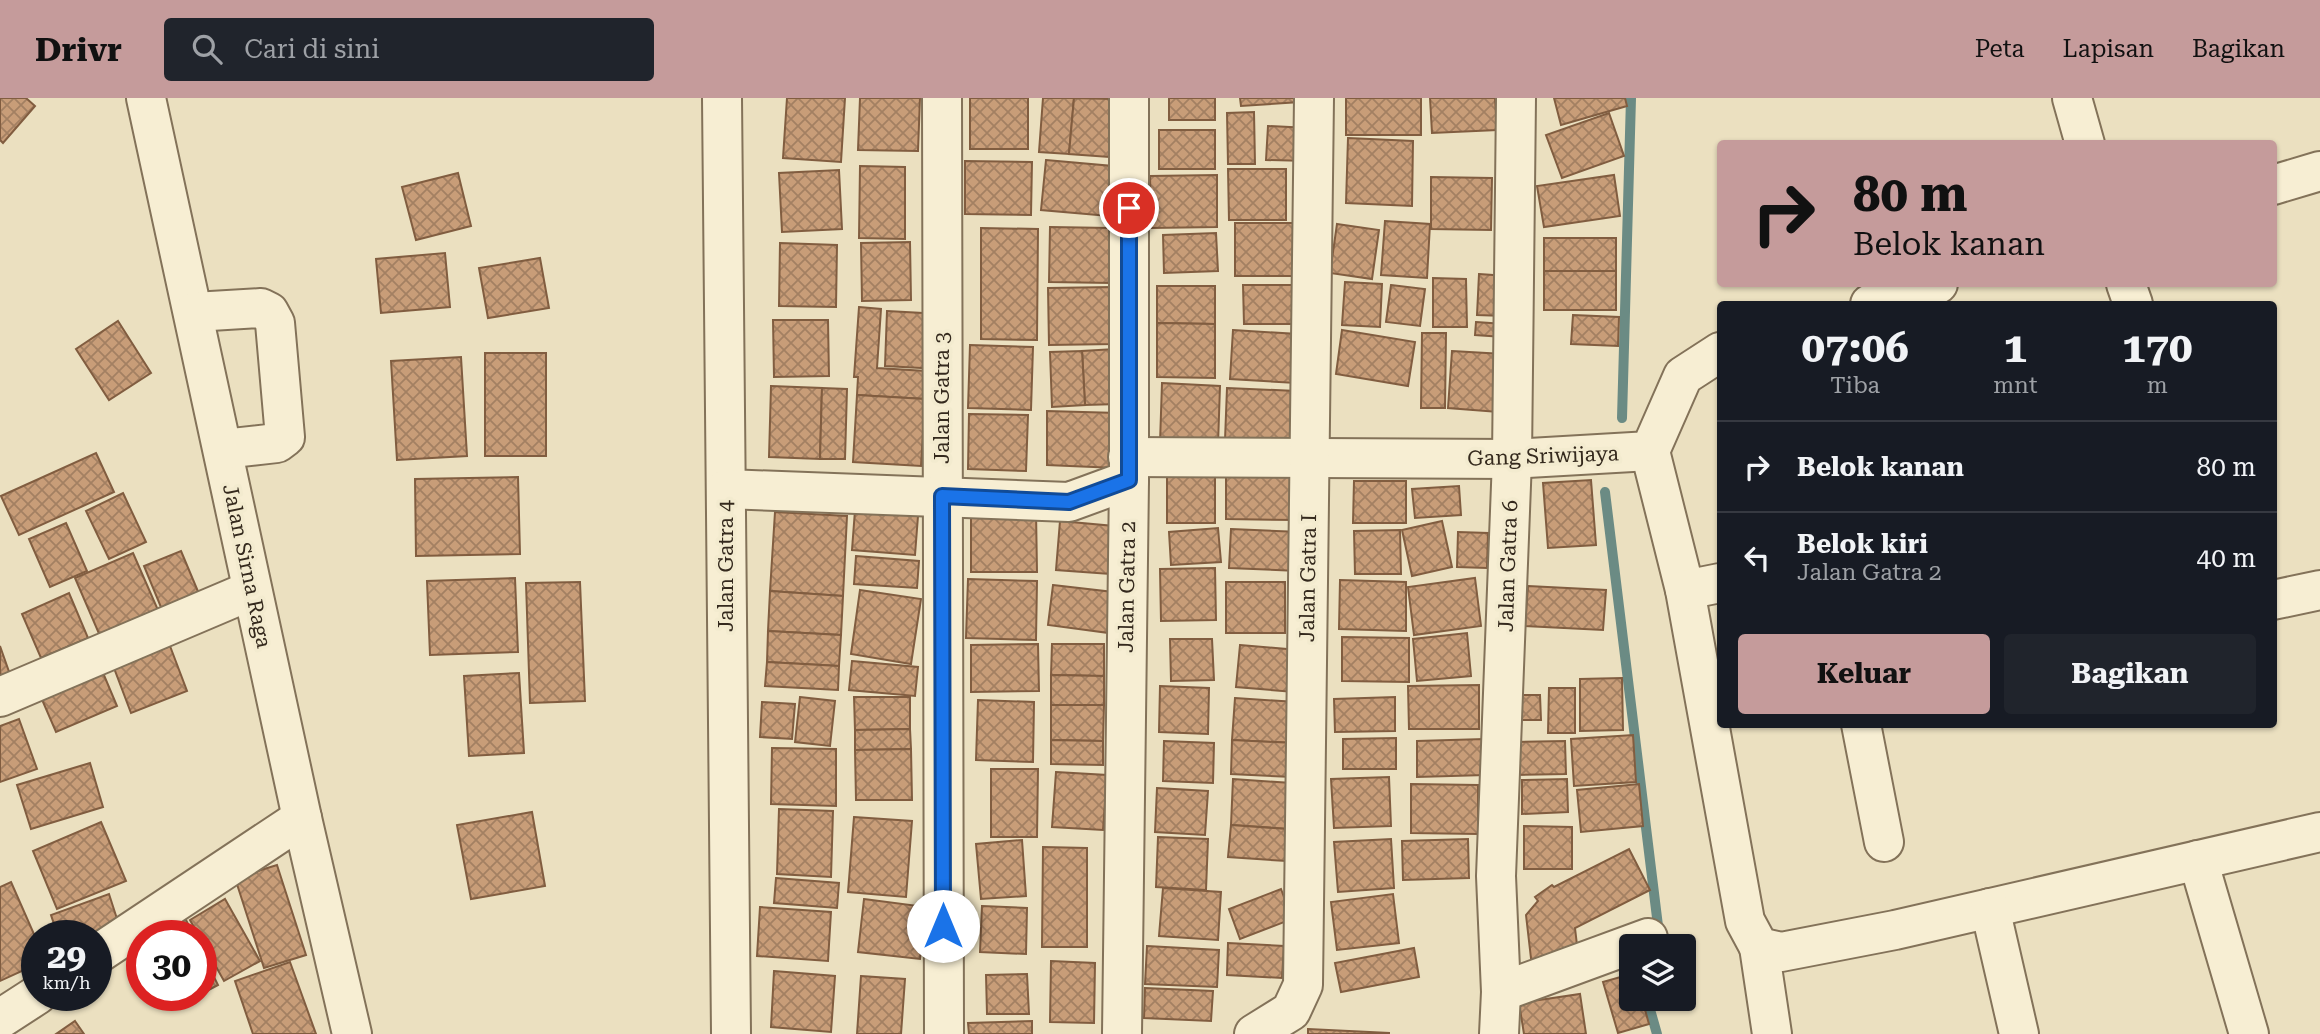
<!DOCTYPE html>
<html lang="id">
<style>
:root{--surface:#171b24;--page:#20242c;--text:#f1f3f6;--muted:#9ea1a6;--line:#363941;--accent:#c59b9b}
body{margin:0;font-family:"Roboto Serif",serif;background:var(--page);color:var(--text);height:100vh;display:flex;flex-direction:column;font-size:26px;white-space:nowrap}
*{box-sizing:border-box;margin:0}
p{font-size:23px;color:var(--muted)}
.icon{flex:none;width:38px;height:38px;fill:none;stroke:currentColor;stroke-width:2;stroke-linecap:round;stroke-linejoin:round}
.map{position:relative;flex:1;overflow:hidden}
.details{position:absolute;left:1717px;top:203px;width:560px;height:427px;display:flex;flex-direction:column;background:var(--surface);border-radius:7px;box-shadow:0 2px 5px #0004}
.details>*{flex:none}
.hud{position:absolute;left:1717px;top:42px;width:560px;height:147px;border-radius:7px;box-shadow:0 2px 5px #0004;background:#c59b9b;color:#111;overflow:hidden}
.tools{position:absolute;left:1619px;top:836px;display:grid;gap:14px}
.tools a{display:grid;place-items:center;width:77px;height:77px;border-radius:7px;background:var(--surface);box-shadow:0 2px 5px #0004;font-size:35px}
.speed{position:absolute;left:21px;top:822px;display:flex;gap:14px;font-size:35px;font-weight:700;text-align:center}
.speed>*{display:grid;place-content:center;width:91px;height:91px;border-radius:50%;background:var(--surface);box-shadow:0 2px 5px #0004;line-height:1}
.speed small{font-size:18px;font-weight:400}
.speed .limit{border:10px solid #d22;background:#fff;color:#111}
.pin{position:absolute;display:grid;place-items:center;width:60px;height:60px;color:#fff;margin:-30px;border:4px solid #fff;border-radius:50%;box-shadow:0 2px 7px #0007}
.me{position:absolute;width:77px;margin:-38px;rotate:0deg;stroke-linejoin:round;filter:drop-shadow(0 0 5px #0008)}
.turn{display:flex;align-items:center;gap:24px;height:147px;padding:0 21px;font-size:32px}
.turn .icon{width:91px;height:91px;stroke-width:2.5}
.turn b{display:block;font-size:49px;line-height:60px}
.eta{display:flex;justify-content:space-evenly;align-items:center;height:119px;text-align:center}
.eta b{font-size:42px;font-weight:700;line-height:49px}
.cta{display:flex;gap:14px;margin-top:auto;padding:14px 21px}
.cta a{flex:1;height:80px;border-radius:7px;background:var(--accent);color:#111;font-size:28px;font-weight:700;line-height:80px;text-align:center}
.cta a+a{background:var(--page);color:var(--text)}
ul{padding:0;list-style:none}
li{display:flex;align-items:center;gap:21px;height:91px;padding:0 21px;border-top:2px solid var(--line)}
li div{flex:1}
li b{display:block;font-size:26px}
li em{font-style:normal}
header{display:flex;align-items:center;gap:42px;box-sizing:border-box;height:98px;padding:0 35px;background:var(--accent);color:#111}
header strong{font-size:33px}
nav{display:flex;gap:38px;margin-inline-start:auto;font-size:24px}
.search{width:490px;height:63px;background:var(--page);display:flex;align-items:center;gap:18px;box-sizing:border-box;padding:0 24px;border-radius:7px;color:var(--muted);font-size:26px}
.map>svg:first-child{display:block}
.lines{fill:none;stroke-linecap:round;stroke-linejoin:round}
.stream{stroke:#6b8b84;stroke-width:10}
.building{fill:url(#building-cross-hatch);stroke:#815d40;stroke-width:2}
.minor-casing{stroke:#837259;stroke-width:42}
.minor{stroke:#f7eed3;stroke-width:38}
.route-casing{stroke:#114b97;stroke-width:18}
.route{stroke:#1a73e8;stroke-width:12}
.labels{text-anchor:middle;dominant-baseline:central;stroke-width:7;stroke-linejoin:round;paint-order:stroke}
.street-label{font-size:21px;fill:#34291d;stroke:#f3ebcf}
</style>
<header>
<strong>Drivr</strong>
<div class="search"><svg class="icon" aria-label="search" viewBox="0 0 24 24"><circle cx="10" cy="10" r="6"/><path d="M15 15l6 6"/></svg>Cari di sini</div>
<nav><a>Peta</a><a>Lapisan</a><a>Bagikan</a></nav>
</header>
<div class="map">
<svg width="2320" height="936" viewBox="0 0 2320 936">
<defs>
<pattern id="building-cross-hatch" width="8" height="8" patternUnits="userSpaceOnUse" patternTransform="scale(1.75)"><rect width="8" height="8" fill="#c89d78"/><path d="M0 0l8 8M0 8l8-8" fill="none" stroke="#a38062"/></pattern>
</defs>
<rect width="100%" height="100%" fill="#ebe0c0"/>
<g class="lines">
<g class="stream">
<path d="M1622,320l9,-320"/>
<path d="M1605,394l54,442"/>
<path d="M1647,901l10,35"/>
</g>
</g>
<g class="building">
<path d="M0,0h26l9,8 -32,37 -3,-3z"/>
<path d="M787,0h58l-4,64 -58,-4z"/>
<path d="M860,0h60l-2,53 -60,-1z"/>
<rect x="970" y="0" width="58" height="51"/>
<path d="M1043,0h31l-5,56 -30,-2z"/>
<path d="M1074,0l39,1 -4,58 -40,-3z"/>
<rect x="1169" y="0" width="46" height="22"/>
<path d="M1240,0h60v4l-59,4z"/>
<rect x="1346" y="0" width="75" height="37"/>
<path d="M1430,0h65l2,32 -65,3z"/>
<path d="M1554,0h71l2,8 -66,19z"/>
<path d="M1254,14l1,52h-27l-1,-51z"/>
<path d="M1609,15l15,43 -62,22 -16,-43z"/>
<path d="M1268,28l41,2 -1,33 -42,-1z"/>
<rect x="1159" y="32" width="56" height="39"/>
<path d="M1348,40l65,3 -1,65 -66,-3z"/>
<path d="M1046,62l78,7 -4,50 -79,-7z"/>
<path d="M965,63l67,1 -1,53 -66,-1z"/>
<path d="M860,68l45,1v72l-46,-1z"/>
<path d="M1228,71h58v51h-57z"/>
<path d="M839,72l3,59 -60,3 -3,-59z"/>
<path d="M458,75l13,53 -55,14 -14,-53z"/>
<path d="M1217,77v52l-66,1 -1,-52z"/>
<path d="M1614,77l6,41 -76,11 -7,-41z"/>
<path d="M1431,79l61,1 -1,52 -60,-1z"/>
<path d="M1385,123l45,3 -3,54 -46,-3z"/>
<rect x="1235" y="125" width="66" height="53"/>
<path d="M1337,126l42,6 -7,49 -42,-6z"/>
<path d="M1050,129l61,1v55l-62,-1z"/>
<path d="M981,130l57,1 -1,111 -56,-1z"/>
<path d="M1216,135l2,38 -54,2 -1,-38z"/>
<rect x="1544" y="140" width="72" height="33"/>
<path d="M910,144l1,58 -49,1 -1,-58z"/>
<path d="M780,145l57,2 -1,62 -57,-1z"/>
<path d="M445,155l5,54 -69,6 -5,-54z"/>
<path d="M540,160l9,50 -61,10 -9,-50z"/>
<rect x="1544" y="173" width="72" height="39"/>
<path d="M1479,176l28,2 -2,40 -28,-1z"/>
<path d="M1433,180l33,1 1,48h-34z"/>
<path d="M1345,184l37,2 -2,43 -38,-2z"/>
<path d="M1243,187h50v39h-49z"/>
<path d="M1391,187l34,4 -5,37 -34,-4z"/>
<path d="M1157,188h58v38l-58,-1z"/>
<path d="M1112,189l2,57 -65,1 -1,-57z"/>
<path d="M859,209l22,2 -4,59 49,3 -1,28 -68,-4 1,-18h-4z"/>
<path d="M887,213l54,3 -2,55 -54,-3z"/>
<path d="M1573,217l46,2 -1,29 -47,-2z"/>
<path d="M773,222h55l1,56 -55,1z"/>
<path d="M118,223l33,52 -42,27 -33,-51z"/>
<path d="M1476,224l28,2 -1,13 -28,-2z"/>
<path d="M1157,225l58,1v54l-58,-1z"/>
<path d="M1233,232l65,4 -2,49 -66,-4z"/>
<path d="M1342,232l73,12 -7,44 -72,-12z"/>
<path d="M1422,235h24l-1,75h-24z"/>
<path d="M970,247l63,2 -2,63 -63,-2z"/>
<path d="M1115,251l3,55 -33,1 -3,-54z"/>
<path d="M1082,253l3,54 -33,2 -2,-55z"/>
<path d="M1452,253l51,3 -5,58 -50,-4z"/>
<rect x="485" y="255" width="61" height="103"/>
<path d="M461,259l6,99 -70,4 -6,-99z"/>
<path d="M1162,285l58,3 -2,59 -58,-2z"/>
<path d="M771,288l51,2 -2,71 -51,-2z"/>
<path d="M822,290l25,1 -2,70h-25z"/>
<path d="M1227,290l69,3 -2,51 -69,-2z"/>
<path d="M857,297l68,4 -4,67 -68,-4z"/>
<path d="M1047,313l71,2 -2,55 -69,-3z"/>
<path d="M969,316l59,1 -2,56 -58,-2z"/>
<path d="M96,355l18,39 -95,43 -18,-39z"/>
<path d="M1226,364l71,1 -1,57 -70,-1z"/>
<path d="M1167,368l48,1v56h-48z"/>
<path d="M518,379l2,77 -104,2 -1,-77z"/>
<path d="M1591,382l5,65 -48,3 -5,-65z"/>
<path d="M1354,383h52v42h-53z"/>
<path d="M1459,388l2,29 -46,3 -3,-29z"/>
<path d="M123,395l23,49 -37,17 -23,-48z"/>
<path d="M856,399l63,6 -4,52 -63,-5z"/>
<path d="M971,413h65l1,61h-66z"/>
<path d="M775,414l72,4 -4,80 -73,-5z"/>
<path d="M1060,423l54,5 -4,48 -54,-4z"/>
<path d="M1442,423l10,46 -40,9 -10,-46z"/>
<path d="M66,425l21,48 -37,16 -21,-48z"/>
<path d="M1218,430l3,34 -50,3 -2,-33z"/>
<path d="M1231,431l69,3 -2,39 -69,-3z"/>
<path d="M1400,432l1,44h-46l-1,-43z"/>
<path d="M1458,434l30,1 -1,35 -30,-1z"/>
<path d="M181,453l21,50 -37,16 -21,-51z"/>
<path d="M133,455l28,64 -58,26 -28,-65z"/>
<path d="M856,458l63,5 -2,27 -63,-4z"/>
<path d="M1215,470l1,52 -55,1 -1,-52z"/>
<path d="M515,480l3,74 -88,3 -3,-74z"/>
<path d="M1475,480l6,48 -67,9 -6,-48z"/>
<path d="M968,481l69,2 -1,59 -70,-2z"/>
<path d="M1340,482l66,2v49l-67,-2z"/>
<path d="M580,484l5,119 -55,2 -4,-120z"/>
<rect x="1226" y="484" width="59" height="51"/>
<path d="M1053,487l60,7 -4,41 -61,-8z"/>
<path d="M1528,488l78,4 -3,40 -78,-4z"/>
<path d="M860,492l61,9 -10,65 -60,-10z"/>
<path d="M770,493l73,5 -2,39 -73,-4z"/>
<path d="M69,495l19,45 -47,20 -19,-44z"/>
<path d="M768,533l73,4 -2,31 -72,-4z"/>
<path d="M1467,535l4,43 -54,5 -4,-42z"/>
<path d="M1342,539l67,1v44l-67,-1z"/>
<path d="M1170,541h42l2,41 -43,1z"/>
<path d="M1038,546l1,47 -68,1v-47z"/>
<path d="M1052,546h52v32l-53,-1z"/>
<path d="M1240,547l58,5 -4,42 -58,-5z"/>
<path d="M0,548l14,40 -14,5z"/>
<path d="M170,548l17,45 -56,22 -17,-45z"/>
<path d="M98,563l19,45 -61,26 -19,-44z"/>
<path d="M852,563l66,6 -3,29 -66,-6z"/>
<path d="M767,564l72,4 -1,24 -73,-4z"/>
<path d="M519,575l5,80 -55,3 -5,-80z"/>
<path d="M1051,577l53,1v29h-53z"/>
<path d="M1622,580l1,52 -43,1v-52z"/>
<path d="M1479,587v44h-70l-1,-43z"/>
<path d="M1160,588l49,2 -1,46 -49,-2z"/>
<path d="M1549,590h26v45h-27z"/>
<path d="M1516,597h24l1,25h-25z"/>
<path d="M800,599l35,4 -5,45 -35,-4z"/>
<path d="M854,599h56v32l-55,1z"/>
<path d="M1395,599v34l-60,1 -1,-33z"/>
<path d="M1235,600l61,4 -2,41 -62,-3z"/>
<path d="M978,602l56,2 -1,60 -57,-2z"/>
<path d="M762,604l33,2 -3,35 -32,-2z"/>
<path d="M1051,607h53l-1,36 -52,-1z"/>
<path d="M19,621l18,50 -37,13v-56z"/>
<path d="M910,631l1,20 -56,1v-20z"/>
<path d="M1633,637l3,47 -62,4 -3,-47z"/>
<path d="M1396,640v31h-53v-30z"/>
<path d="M1484,641l1,36 -68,2v-36z"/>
<path d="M1051,642l52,1v24l-52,-1z"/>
<path d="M1232,642l62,3 -2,34 -61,-3z"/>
<path d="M1164,643l50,2 -1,40 -50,-2z"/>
<path d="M1565,643l1,33 -49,1 -1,-33z"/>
<path d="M772,650l64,1v57l-65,-2z"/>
<path d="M911,651l1,51h-56l-1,-50z"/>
<path d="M90,665l13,44 -72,22 -14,-44z"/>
<path d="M991,671h47l-1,68h-46z"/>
<path d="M1056,674l51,3 -4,55 -51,-3z"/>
<path d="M1389,679l2,49 -57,2 -3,-49z"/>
<path d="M1233,681l58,4 -3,46 -57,-4z"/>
<path d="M1567,681l1,33 -46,2v-34z"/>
<path d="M1411,686l67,1v49l-67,-1z"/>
<path d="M1639,686l4,42 -62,6 -4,-42z"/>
<path d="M1157,690l51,3 -3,44 -50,-3z"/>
<path d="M779,711l54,2 -2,66 -54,-3z"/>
<path d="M532,714l13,74 -74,13 -14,-74z"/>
<path d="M854,719l58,4 -6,76 -58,-5z"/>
<path d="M101,724l25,59 -69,28 -24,-58z"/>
<path d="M1231,727l57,4 -2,32 -58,-4z"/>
<path d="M1524,728l48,1v42h-48z"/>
<path d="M1158,739l50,2 -2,51 -50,-3z"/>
<path d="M1391,741l3,49 -56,4 -4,-50z"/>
<path d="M1468,741l1,39 -66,2 -1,-39z"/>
<path d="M1022,742l4,56 -45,3 -5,-55z"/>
<path d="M1043,749l44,1v99h-45z"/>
<path d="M1629,751l21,41 -75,38 4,34 -47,5 -6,-52 12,-14 -3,-4 17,-12 2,2z"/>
<path d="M277,767l29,90 -42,13 -29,-90z"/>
<path d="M776,780l63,5 -2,25 -63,-5z"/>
<path d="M11,784l26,59v23l-37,17v-94z"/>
<path d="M1163,790l58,4 -3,48 -59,-4z"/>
<path d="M1281,791l11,30 -52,20 -11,-30z"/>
<path d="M109,796l10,31 -32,11h-29l-7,-21z"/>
<path d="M1393,796l6,49 -62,7 -6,-48z"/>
<path d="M225,801l35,62 -36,20 -34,-61z"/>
<path d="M864,801l62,8 -6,52 -62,-7z"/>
<path d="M982,808l45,2 -1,46 -46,-2z"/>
<path d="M760,809l71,5 -3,49 -71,-5z"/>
<path d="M184,818l10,20h-51z"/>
<path d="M1228,845l56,3 -2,32 -55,-3z"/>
<path d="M1147,848l72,4 -2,37 -72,-3z"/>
<path d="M1414,850l5,29 -78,15 -6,-29z"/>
<path d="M201,853l17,34 -17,9z"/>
<path d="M1051,863l44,2 -1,60 -44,-1z"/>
<path d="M290,864l26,72h-63l-18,-53z"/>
<path d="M774,873l61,5 -4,56 -60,-5z"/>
<path d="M1027,876l2,40h-42l-1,-39z"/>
<path d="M1631,876v25h11l7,25 -31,9 -15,-51z"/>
<path d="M861,878l44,3 -4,55h-44z"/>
<path d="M1145,890l68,3 -2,30 -67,-3z"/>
<path d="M1580,896l6,40h-62l-5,-31z"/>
<path d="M75,923l9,13h-28z"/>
<path d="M1032,923v13h-63l-1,-11z"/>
<path d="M1308,931l81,4v1h-81z"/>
</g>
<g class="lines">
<g class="minor-casing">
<g id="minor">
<path d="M146,0l156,720 50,216"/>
<path d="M722,0l9,936"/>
<path d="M942,0l2,936"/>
<path d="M2072,0l13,46"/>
<path d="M2273,87l47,-14"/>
<path d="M2126,186l7,20"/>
<path d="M1870,206l68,-20"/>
<path d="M194,214l67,-4 8,4 6,11 10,114 -8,6 -54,6"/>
<path d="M1650,353l35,139 60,331 14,26 22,5 114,-22 425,-98"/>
<path d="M1128,359l384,2 138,-8 33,-75 37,-24"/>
<path d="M726,391l343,13 60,-22"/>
<path d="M1685,492l35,-7"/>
<path d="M2273,502l47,-10"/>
<path d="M0,599l252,-107"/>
<path d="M1861,626l23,118"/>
<path d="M2198,762l51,174"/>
<path d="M1990,810l29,126"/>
<path d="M1759,849l13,87"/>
<path d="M96,857l206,-137"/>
<path d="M1501,894l147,-54"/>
<path d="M0,921l37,-24"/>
<path d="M1122,936l7,-554v-382"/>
<path d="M1254,936l37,-23 12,-26 11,-887"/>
<path d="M1499,936l2,-42 -5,-116 16,-417 4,-361"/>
</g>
</g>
<use href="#minor" class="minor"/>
</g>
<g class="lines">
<g class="route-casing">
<path id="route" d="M943,828l-1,-430 127,6 60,-22v-272"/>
</g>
<use href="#route" class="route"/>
</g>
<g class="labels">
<g class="street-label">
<text transform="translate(942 300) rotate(-90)">Jalan Gatra 3</text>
<text transform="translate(1543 358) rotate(-2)">Gang Sriwijaya</text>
<text transform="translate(247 468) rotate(78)">Jalan Sirna Raga</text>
<text transform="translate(726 468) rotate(-90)">Jalan Gatra 4</text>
<text transform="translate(1508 468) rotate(-88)">Jalan Gatra 6</text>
<text transform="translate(1308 480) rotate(-89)">Jalan Gatra I</text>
<text transform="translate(1127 489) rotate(-89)">Jalan Gatra 2</text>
</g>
</g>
</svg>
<div class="tools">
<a><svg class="icon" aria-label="layers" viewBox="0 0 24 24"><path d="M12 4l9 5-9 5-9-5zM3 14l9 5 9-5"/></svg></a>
</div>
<div class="speed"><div>29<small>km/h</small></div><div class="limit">30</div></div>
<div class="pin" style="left:1129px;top:110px;background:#d93025"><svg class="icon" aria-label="arrive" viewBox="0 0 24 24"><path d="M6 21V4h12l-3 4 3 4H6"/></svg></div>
<svg class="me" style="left:943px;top:828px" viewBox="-20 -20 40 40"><circle r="19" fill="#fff"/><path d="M0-13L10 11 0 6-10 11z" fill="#1a73e8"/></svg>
<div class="hud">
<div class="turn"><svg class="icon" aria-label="right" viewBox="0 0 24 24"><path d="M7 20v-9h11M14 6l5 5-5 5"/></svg><div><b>80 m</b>Belok kanan</div></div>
</div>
<section class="details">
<div class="eta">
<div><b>07:06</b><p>Tiba</p></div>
<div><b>1</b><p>mnt</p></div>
<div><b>170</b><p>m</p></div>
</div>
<ul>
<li><svg class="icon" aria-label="right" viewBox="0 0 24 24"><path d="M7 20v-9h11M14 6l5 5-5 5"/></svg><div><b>Belok kanan</b></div><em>80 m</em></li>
<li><svg class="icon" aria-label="left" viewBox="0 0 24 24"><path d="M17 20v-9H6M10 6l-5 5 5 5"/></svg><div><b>Belok kiri</b><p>Jalan Gatra 2</p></div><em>40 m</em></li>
</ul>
<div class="cta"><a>Keluar</a><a>Bagikan</a></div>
</section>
</div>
